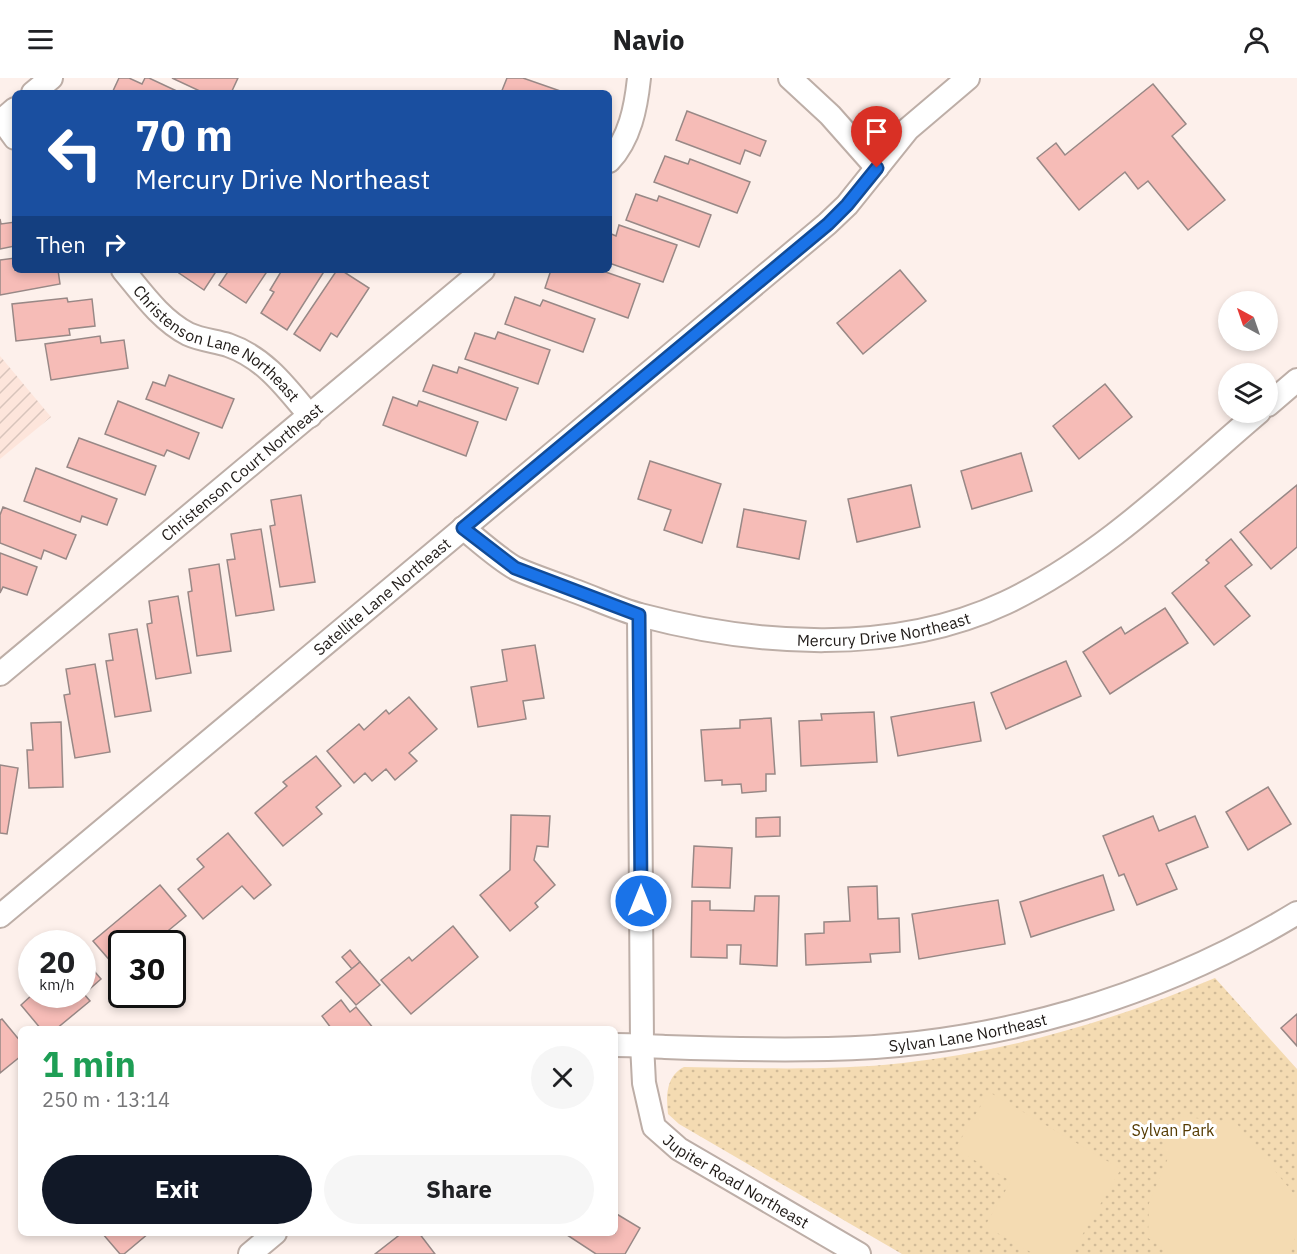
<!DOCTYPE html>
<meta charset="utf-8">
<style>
:root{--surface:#fff;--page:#f6f6f6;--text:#202124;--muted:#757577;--accent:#111827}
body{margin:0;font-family:"IBM Plex Sans",sans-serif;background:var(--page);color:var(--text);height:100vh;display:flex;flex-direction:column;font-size:22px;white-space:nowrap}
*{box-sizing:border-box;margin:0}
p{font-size:20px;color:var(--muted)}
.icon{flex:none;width:33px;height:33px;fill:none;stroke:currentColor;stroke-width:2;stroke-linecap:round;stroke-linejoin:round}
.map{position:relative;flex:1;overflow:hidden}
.side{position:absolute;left:18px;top:948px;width:600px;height:210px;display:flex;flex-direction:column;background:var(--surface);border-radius:9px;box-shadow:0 3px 9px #0003}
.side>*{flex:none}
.top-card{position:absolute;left:12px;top:12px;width:600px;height:183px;border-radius:9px;box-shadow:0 3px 9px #0003;background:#1a4fa0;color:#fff;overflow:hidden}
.needle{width:39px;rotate:320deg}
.tools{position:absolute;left:1218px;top:213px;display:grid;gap:12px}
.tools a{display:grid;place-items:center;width:60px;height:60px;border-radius:50%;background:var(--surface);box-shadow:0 3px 9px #0003;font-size:30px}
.speed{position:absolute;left:18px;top:852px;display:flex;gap:12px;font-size:30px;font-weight:700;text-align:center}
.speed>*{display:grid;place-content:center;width:78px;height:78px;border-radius:50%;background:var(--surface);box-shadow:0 3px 9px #0003;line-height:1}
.speed small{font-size:15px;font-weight:400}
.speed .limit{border:3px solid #111;border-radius:9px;background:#fff;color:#111}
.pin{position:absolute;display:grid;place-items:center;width:51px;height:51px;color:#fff;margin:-62px -26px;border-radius:50% 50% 50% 0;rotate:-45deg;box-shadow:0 0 6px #0007}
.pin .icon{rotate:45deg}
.me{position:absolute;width:66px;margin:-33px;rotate:0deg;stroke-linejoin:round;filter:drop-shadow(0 0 4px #0008)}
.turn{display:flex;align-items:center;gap:21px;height:126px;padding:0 24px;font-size:27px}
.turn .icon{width:78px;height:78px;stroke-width:2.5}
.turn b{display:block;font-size:42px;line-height:51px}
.then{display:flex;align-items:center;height:57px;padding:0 24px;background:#0003;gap:12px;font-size:22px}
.round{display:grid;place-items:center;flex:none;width:63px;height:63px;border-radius:32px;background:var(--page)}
.overview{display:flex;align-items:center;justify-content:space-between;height:102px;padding:0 24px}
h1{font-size:36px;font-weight:700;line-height:45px;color:#1e9e55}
.cta{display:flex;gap:12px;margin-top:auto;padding:12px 24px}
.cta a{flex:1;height:69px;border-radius:36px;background:var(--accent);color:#fff;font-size:24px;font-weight:700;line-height:69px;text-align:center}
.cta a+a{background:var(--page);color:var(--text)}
header{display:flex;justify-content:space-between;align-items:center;height:78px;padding:0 24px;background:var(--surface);font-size:27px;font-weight:700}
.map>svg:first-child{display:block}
.industrial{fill:url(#industrial-furrows)}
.grass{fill:url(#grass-dots)}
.garden{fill:#f4dbb2}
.building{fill:#f6bcb7;stroke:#988886;stroke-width:1.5}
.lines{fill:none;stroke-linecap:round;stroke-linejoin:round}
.minor-casing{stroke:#bdaea7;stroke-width:26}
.minor{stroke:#fff;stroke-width:22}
.route-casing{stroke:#114b97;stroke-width:15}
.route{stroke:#1a73e8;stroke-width:10}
.labels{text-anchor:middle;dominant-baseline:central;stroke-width:6;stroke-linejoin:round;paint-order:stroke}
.street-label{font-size:16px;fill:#1f1a17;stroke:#fff}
.park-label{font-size:16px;fill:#543a00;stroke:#fff}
</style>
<header><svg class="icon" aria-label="menu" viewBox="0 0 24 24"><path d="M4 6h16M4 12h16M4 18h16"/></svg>Navio<svg class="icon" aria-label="person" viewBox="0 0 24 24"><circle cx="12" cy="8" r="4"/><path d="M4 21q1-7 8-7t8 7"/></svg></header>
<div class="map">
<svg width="1297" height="1176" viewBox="0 0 1297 1176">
<defs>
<pattern id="industrial-furrows" width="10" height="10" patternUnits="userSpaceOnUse" patternTransform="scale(1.5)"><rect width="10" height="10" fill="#fde5db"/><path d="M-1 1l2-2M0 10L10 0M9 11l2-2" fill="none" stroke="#d8c4bb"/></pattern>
<pattern id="grass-dots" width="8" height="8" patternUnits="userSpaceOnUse" patternTransform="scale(1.5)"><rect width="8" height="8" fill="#f4dbb2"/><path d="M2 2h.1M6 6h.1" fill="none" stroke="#d1bb98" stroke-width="1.8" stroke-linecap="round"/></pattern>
</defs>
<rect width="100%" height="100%" fill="#fdf0eb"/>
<path class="industrial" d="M0,278l51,61 -51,42z"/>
<path class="grass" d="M1215,900l82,91v185h-395l-223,-130 -11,-10c-2,-18 -2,-38 16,-47 73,1 146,4 219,-4 108,-12 212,-43 312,-85z"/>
<g class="garden">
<path d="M989,1014l132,77 -50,85h-37l-49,-28 26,-45 -56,-32z"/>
<path d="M1181,1038l56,8 60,74v33l-6,20 -4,3h-115l-24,-16 1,-35 19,-45 -8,-6z"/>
</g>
<g class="building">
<path d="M119,0h10l13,6 3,-6h4l32,15h-69z"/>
<path d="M172,0h66l-7,15h-27z"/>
<path d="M507,0h16l43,15h-65z"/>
<path d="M1153,6l33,40 -14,12 53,64 -37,30 -40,-49 -10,8 -13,-17 -46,38 -42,-52 19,-15 9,12z"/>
<path d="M687,33l79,30 -6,15 -15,-6 -5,14 -64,-24z"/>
<path d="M665,78l23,8 2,-5 60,23 -13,31 -83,-31z"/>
<path d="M636,116l21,7 2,-5 52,19 -12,32 -73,-27z"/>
<path d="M0,141l1,5 14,-2v24l-15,3z"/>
<path d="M619,147l58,20 -14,37 -54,-19v-30l7,3z"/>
<path d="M15,180v12h43l2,14 -60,11v-35z"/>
<path d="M181,192h36l-13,20 -25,-17z"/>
<path d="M229,192h39l-22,33 -27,-18z"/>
<path d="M282,192h43l-38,60 -26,-17 13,-21 -4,-2z"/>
<path d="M337,192h4l28,18 -32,49 -6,-4 -11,18 -26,-17z"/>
<path d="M551,192h49l40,14 -12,34 -83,-30z"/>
<path d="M900,192l26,31 -63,53 -26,-31z"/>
<path d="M515,219l25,9 3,-6 52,19 -12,33 -78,-28z"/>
<path d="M67,220l1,4 24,-3 3,27 -26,3 1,6 -54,6 -4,-37z"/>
<path d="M498,254l52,18 -12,34 -73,-25 10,-26 20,6z"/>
<path d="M100,258l1,7 23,-3 4,28 -77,12 -6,-36z"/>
<path d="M433,287l24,8 2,-6 59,21 -12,32 -83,-29z"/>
<path d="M169,297l65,24 -12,29 -76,-29 7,-17 12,4z"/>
<path d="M1105,306l27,33 -53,42 -26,-33z"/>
<path d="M393,319l24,9 2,-5 59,21 -12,34 -83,-31z"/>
<path d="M118,323l81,32 -10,26 -22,-9 -3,6 -59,-22z"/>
<path d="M79,360l77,28 -11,29 -78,-28z"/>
<path d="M1021,375l11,38 -60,18 -11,-38z"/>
<path d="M650,383l71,23 -19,59 -38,-13 7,-20 -33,-11z"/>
<path d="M36,390l81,31 -10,26 -25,-9 -2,6 -56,-21z"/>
<path d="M911,407l9,42 -63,15 -9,-43z"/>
<path d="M1297,407v62l-26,22 -31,-37z"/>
<path d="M301,417l14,87 -35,5 -10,-61 5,-1 -4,-25z"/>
<path d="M3,429l73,28 -10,24 -22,-9 -3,9 -41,-16v-28z"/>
<path d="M744,431l62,12 -7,38 -62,-12z"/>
<path d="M261,451l13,81 -38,6 -9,-56 8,-1 -4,-25z"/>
<path d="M1231,461l21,26 -27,21 25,30 -36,29 -42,-52 37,-30 -3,-3z"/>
<path d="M0,475l37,14 -10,28 -24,-8 -3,6z"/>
<path d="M219,486l12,87 -34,5 -9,-64 4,-1 -3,-22z"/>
<path d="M178,518l13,77 -35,6 -9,-55 5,-1 -3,-22z"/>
<path d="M1165,530l23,35 -78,51 -27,-42 38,-25 4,7z"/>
<path d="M137,551l14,82 -36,6 -9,-56 7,-1 -4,-26z"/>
<path d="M535,567l9,53 -21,3 3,18 -48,8 -7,-40 36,-6 -5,-31z"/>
<path d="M1066,583l15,35 -75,33 -15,-36z"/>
<path d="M95,586l15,88 -35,6 -11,-63 6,-1 -4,-25z"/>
<path d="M409,619l28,32 -28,24 8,8 -22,19 -9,-11 -14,12 -7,-8 -11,10 -27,-32 32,-27 5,6 22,-20 3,4z"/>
<path d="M974,624l7,39 -83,15 -7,-39z"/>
<path d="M874,634l3,50 -76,4 -2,-45 23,-1 -1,-6z"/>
<path d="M771,640l4,56h-9v17l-24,2 -1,-9 -19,1v-5l-17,1 -4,-51 39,-2v-8z"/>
<path d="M61,644l2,65 -34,1 -2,-38h6l-2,-27z"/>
<path d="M316,678l25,30 -25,21 6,7 -39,32 -28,-33 32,-27 -4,-4z"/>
<path d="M0,687l18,3 -11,66 -7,-1z"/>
<path d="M1268,709l23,37 -43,26 -22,-38z"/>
<path d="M511,737l39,1 -2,31 -11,-1 -3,14 21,25 -20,18 3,4 -28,24 -30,-36 30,-25z"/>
<path d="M1153,738l6,15 36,-15 13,31 -42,17 11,25 -40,16 -13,-31 -5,2 -16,-40z"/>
<path d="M780,739v19l-24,1v-19z"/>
<path d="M228,755l43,52 -17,14 -12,-13 -39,33 -25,-30 26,-22 -7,-8z"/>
<path d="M694,768l38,2 -2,40 -38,-1z"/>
<path d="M1103,797l11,35 -83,27 -11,-35z"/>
<path d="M160,807l26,31 -34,28h-30v25l-3,2 -26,-30z"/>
<path d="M877,808l1,33 21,-1 1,34 -30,2 1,8 -65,3 -1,-31 19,-1v-11l26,-1 -2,-34z"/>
<path d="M755,818h24l-2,70 -37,-2 1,-19h-14v13l-36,-1 1,-56h18v9l44,1z"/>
<path d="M998,822l7,44 -86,15 -7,-45z"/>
<path d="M453,848l25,31 -67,57 -30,-34 28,-23 3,4z"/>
<path d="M350,872l10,12 -8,7 -10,-12z"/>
<path d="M82,879l19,22 -17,15 6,7 -34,28h-15l-20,-24 12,-11h49z"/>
<path d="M360,884l20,23 -24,20 -20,-23z"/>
<path d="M341,922l9,12 6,-5 18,22h-44l1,-1 -9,-12z"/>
<path d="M1297,936v32l-16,-18z"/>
<path d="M2,941l19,23v14l-21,17v-53z"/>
<path d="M615,1135l25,15 -15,26h-29l-32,-21h51z"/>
<path d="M102,1155h47l-25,21h-4z"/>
<path d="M402,1155h17l16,21h-60z"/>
</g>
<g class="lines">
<g class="minor-casing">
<g id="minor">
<path d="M790,0l40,37 47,53"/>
<path d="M33,15l18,-15"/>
<path d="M15,31l-13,11 13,18"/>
<path d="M609,83c21,-22 27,-54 30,-83"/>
<path id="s1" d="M123,192c19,23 38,50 65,64 13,6 27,7 40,11 37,13 58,42 82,71"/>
<path d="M1268,327l29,-25"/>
<path id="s2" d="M463,450c15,12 38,33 54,41 18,8 37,14 55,21 23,8 45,19 68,25 117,31 254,40 365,-12 95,-45 174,-123 254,-191"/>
<path id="s3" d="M639,537l3,429 2,39 10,44 25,22 180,105"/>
<path id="s4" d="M0,596l483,-404"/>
<path id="s5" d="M0,838l827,-692 20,-19 61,-76 60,-51"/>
<path id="s6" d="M615,967c17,0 33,1 50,2 54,2 109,3 163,2 164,-3 329,-51 469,-136"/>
<path d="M250,1176l25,-21"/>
</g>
</g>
<use href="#minor" class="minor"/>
</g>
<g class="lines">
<g class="route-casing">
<path id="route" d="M641,823l-2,-286 -124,-47 -52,-40 365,-304 19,-19 30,-37"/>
</g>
<use href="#route" class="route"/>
</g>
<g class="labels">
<g class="street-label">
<text stroke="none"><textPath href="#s1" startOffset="122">Christenson Lane Northeast</textPath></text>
<text stroke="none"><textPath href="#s4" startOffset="315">Christenson Court Northeast</textPath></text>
<text stroke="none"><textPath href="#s5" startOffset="498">Satellite Lane Northeast</textPath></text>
<text stroke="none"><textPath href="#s2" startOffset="446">Mercury Drive Northeast</textPath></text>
<text stroke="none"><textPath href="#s6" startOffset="354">Sylvan Lane Northeast</textPath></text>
<text stroke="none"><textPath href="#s3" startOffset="612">Jupiter Road Northeast</textPath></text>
</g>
<g class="park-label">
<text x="1173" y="1052">Sylvan Park</text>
</g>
</g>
</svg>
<div class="tools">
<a><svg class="needle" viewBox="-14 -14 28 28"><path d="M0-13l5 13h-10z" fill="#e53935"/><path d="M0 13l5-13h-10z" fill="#757577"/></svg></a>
<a><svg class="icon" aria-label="layers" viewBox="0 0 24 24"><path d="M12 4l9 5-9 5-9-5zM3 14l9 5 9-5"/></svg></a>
</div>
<div class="speed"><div>20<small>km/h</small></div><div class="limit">30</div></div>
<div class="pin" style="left:877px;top:90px;background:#d93025"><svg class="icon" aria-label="arrive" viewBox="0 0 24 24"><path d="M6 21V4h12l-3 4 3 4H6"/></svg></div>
<svg class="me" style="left:641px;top:823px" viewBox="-20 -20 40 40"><circle r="17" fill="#1a73e8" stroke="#fff" stroke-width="3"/><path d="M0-11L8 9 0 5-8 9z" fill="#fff"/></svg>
<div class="top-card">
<div class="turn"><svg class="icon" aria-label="left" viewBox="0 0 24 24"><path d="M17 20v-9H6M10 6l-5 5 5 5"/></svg><div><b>70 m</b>Mercury Drive Northeast</div></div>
<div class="then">Then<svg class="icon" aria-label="right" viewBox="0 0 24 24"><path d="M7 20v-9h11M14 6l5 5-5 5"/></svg></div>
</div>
<section class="side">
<div class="overview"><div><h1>1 min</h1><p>250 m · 13:14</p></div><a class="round"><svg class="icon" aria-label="close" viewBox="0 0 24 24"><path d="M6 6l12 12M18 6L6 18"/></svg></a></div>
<div class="cta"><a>Exit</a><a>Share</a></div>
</section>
</div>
